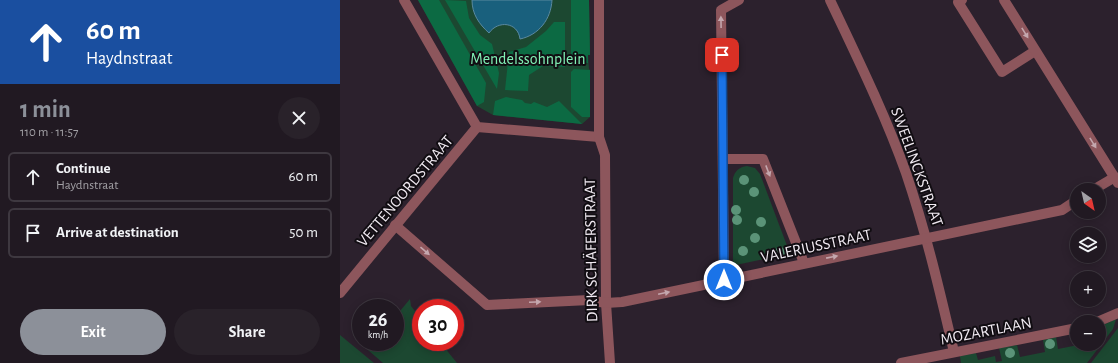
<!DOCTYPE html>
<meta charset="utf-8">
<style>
:root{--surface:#211922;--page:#29222a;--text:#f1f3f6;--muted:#a2a0a5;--line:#3e3840;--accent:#8c9099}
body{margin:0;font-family:"Alegreya Sans",sans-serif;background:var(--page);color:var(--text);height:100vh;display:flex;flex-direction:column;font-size:15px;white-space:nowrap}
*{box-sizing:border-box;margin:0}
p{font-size:13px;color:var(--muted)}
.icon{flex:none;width:22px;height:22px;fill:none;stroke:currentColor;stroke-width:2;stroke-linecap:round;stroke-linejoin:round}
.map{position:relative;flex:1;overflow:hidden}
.details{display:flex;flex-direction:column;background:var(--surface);width:340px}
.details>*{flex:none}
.banner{background:#1a4fa0;color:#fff;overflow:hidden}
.needle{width:26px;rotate:146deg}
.fabs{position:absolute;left:730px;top:183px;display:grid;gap:8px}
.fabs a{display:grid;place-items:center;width:36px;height:36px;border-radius:50%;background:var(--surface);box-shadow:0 2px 10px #0003,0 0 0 1px var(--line);font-size:20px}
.speed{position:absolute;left:12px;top:299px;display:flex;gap:8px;font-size:20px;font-weight:700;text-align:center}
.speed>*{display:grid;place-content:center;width:52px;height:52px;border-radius:50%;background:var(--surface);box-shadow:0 2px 10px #0003,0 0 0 1px var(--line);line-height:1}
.speed small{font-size:10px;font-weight:400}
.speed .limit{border:6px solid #d22;background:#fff;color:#111}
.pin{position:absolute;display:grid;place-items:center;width:34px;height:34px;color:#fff;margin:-17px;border-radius:8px;box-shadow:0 2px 6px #0006}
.me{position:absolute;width:44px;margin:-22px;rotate:0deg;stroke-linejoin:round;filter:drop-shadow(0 0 3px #0008)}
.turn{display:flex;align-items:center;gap:14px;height:84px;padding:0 20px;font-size:18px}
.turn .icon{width:52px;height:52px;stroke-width:2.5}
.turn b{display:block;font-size:28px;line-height:34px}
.round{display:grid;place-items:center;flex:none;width:42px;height:42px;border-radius:21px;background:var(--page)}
.overview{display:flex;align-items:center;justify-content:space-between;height:68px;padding:0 20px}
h1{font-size:24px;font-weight:600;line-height:30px;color:var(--accent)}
.action{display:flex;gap:8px;margin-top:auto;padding:8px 20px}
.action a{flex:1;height:46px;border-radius:24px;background:var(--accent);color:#fff;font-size:16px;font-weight:600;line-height:46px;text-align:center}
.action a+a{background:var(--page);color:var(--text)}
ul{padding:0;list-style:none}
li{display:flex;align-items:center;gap:12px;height:50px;margin:0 8px 6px;padding:0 12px;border:2px solid var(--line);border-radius:6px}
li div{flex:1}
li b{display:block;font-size:15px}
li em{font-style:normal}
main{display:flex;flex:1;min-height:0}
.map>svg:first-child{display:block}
.green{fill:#1c4831}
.forest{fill:#0c6a43}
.water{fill:#19607d;stroke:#5a89a0}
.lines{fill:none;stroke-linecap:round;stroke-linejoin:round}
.street{stroke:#8d565c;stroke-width:10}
.tree{fill:#5b9378}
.oneway{fill:#c4a7ae}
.route-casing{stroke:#114b97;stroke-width:10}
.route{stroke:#1a73e8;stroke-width:7}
.labels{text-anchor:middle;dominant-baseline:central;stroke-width:4;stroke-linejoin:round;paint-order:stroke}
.park-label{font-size:16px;fill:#81f0b5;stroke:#110d12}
.street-label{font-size:16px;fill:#f1eaf2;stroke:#110d12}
</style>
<main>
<section class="details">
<div class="banner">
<div class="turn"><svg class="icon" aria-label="ahead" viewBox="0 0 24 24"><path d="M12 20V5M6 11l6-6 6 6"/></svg><div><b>60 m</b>Haydnstraat</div></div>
</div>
<div class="overview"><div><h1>1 min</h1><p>110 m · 11:57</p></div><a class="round"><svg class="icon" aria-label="close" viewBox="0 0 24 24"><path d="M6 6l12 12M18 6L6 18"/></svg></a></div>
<ul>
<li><svg class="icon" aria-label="ahead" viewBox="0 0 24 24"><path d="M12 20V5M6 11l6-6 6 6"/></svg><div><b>Continue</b><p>Haydnstraat</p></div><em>60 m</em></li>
<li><svg class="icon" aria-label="arrive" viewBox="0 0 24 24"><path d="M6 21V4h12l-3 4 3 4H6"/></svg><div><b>Arrive at destination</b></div><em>50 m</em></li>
</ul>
<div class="action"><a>Exit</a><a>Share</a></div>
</section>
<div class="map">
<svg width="778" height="363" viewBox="0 0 778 363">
<rect width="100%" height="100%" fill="#2c212d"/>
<g class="green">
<path d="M78,0h171l1,55h-2l1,14 1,1v47l-8,7 -89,-9 -16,-9z"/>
<path d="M407,166l8,2 5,6 29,77 -1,3 -52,11 -3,-3v-84c2,-7 6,-11 14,-12z"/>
<path d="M70,299l1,7 10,13v23h19l17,21h-74l-15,-13 7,-8h20v-25z"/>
<path d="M776,319l-3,10 -26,34h-126l-1,-7 16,-3 2,7 17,-4 1,6 6,-1 -3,-13 18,-3 3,12 25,-5 -2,-12 13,-3 2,12 25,-5h16v-17z"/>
<path d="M778,328v35h-27z"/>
<path d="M0,335l34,28h-34z"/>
</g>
<g class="forest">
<path d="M78,0h21l47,83 -2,19 -7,4z"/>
<path d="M105,0l21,1 3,17 11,17 12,9 7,29 -2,16z"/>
<path d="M231,0h18l1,55h-2v8h-14l-3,-3z"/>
<path d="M214,22h11v45l-22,-1 -14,9 -1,16 -23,-1 4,-38 17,-5 20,-16z"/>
<path d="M234,69l16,1v47h-8l-11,-10v-35z"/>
<path d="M166,97l16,3 3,3 6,1 3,-2 13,5 12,-6 23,23 -89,-9 2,-14z"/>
</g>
<path class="water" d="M132,0h80c-1,19 -13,35 -32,39 -2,-17 -22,-19 -31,-6 -10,-9 -17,-19 -17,-33z"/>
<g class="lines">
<g class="street">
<path d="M64,0l73,127 122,10"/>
<path d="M259,0v137l6,18 1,148 4,60"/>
<path d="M490,0c27,57 55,114 76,173 20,59 34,119 48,179"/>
<path d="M622,0l-4,2 44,70 33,-21"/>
<path d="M664,0l114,183"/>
<path d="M384,159h39l41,104"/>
<path d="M753,190l22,-13"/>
<path d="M55,225l92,80 102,-5 17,3 16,-1 440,-92 15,-10"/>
<path d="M384,280l-3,-270 18,-10"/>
<path d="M0,293l137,-166"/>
<path d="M757,322l21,-9"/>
<path d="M561,363l176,-35"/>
</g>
</g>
<g class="tree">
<circle cx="404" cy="180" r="5"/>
<circle cx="414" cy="192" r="5"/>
<circle cx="396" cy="210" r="5"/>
<circle cx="397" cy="220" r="5"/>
<circle cx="421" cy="222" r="5"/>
<circle cx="415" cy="238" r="5"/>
<circle cx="403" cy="251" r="5"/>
<circle cx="440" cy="252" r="5"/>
<circle cx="710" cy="344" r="5"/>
<circle cx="670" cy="353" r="5"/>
</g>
<defs><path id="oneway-solid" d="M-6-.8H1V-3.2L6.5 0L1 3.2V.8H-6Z"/></defs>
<g class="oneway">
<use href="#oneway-solid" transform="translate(381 22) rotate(-91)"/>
<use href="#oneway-solid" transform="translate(685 33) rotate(58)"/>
<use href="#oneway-solid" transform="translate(753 143) rotate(58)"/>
<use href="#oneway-solid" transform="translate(428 171) rotate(69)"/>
<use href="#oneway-solid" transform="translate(85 251) rotate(41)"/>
<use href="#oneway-solid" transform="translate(492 257) rotate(-11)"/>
<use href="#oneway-solid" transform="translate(324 293) rotate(-12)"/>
<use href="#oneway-solid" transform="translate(195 302) rotate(-3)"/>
</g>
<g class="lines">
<g class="route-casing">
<path id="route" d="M382,55l2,225"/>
</g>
<use href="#route" class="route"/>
</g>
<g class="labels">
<g class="park-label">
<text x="188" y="59">Mendelssohnplein</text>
</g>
<g class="street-label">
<text transform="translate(577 167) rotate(70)">SWEELINCKSTRAAT</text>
<text transform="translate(65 191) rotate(-50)">VETTENOORDSTRAAT</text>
<text transform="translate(476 246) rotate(-12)">VALERIUSSTRAAT</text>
<text transform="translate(251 250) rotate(-91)">DIRK SCHÄFERSTRAAT</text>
<text transform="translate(646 331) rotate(-11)">MOZARTLAAN</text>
</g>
</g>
</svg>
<div class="fabs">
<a><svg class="needle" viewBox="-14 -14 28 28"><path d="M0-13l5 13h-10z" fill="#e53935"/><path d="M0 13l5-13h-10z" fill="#a2a0a5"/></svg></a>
<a><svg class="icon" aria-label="layers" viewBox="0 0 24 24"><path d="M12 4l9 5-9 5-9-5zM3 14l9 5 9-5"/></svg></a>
<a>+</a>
<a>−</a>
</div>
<div class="speed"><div>26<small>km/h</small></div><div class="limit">30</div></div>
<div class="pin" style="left:382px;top:55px;background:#d93025"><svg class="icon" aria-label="arrive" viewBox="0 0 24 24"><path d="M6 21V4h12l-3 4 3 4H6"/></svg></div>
<svg class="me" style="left:384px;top:280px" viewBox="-20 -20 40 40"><circle r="17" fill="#1a73e8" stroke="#fff" stroke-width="3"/><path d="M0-11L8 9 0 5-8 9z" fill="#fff"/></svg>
</div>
</main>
